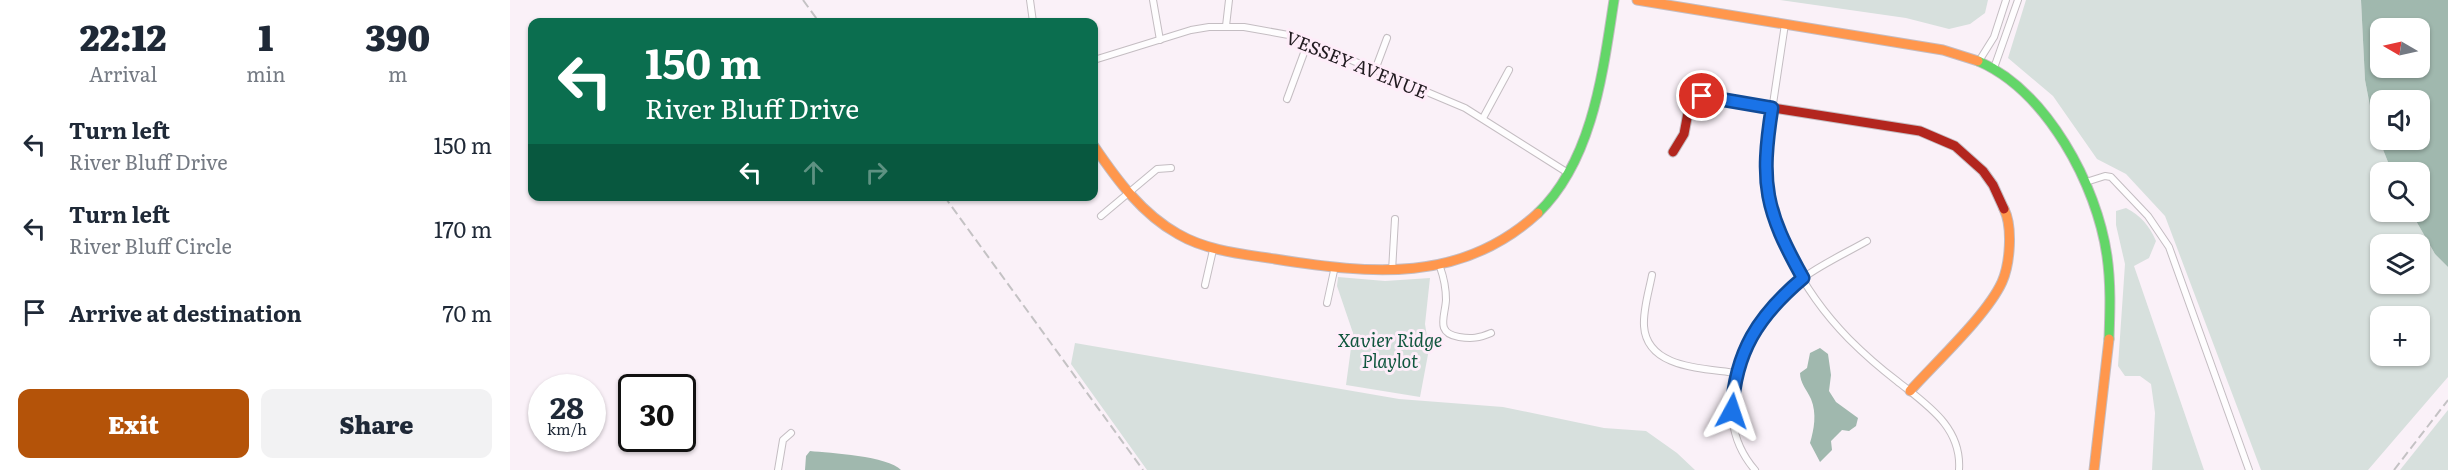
<!DOCTYPE html>
<style>
:root{--surface:#fff;--page:#f2f2f3;--text:#1f2937;--muted:#747a83;--accent:#b45309}
body{margin:0;font-family:Literata,serif;background:var(--page);color:var(--text);height:100vh;display:flex;flex-direction:column;font-size:22px;white-space:nowrap}
*{box-sizing:border-box;margin:0}
p{font-size:20px;color:var(--muted)}
.icon{flex:none;width:33px;height:33px;fill:none;stroke:currentColor;stroke-width:2;stroke-linecap:round;stroke-linejoin:round}
.map{position:relative;flex:1;overflow:hidden}
.side{display:flex;flex-direction:column;background:var(--surface);width:510px}
.side>*{flex:none}
.hud{position:absolute;left:18px;top:18px;width:570px;height:183px;border-radius:12px;box-shadow:0 2px 4px #0004;background:#0b6e4f;color:#fff;overflow:hidden}
.needle{width:39px;rotate:279deg}
.controls{position:absolute;left:1860px;top:18px;display:grid;gap:12px}
.controls a{display:grid;place-items:center;width:60px;height:60px;border-radius:12px;background:var(--surface);box-shadow:0 2px 4px #0004;font-size:30px}
.speed{position:absolute;left:18px;top:374px;display:flex;gap:12px;font-size:30px;font-weight:700;text-align:center}
.speed>*{display:grid;place-content:center;width:78px;height:78px;border-radius:50%;background:var(--surface);box-shadow:0 2px 4px #0004;line-height:1}
.speed small{font-size:15px;font-weight:400}
.speed .limit{border:3px solid #111;border-radius:9px;background:#fff;color:#111}
.pin{position:absolute;display:grid;place-items:center;width:51px;height:51px;color:#fff;margin:-26px;border:3px solid #fff;border-radius:50%;box-shadow:0 2px 6px #0007}
.me{position:absolute;width:66px;margin:-33px;rotate:5deg;stroke-linejoin:round;filter:drop-shadow(0 0 4px #0008)}
.turn{display:flex;align-items:center;gap:21px;height:126px;padding:0 18px;font-size:27px}
.turn .icon{width:78px;height:78px;stroke-width:2.5}
.turn b{display:block;font-size:42px;line-height:51px}
.lanes{display:flex;align-items:center;height:57px;padding:0 18px;background:#0003;justify-content:center;gap:30px;direction:ltr}
.lanes .off{opacity:.35}
.eta{display:flex;justify-content:space-evenly;align-items:center;height:102px;text-align:center}
.eta b{font-size:36px;font-weight:800;line-height:42px}
.action{display:flex;gap:12px;margin-top:auto;padding:12px 18px}
.action a{flex:1;height:69px;border-radius:12px;background:var(--accent);color:#fff;font-size:24px;font-weight:800;line-height:69px;text-align:center}
.action a+a{background:var(--page);color:var(--text)}
ul{padding:0;list-style:none}
li{display:flex;align-items:center;gap:18px;height:84px;padding:0 18px}
li div{flex:1}
li b{display:block;font-size:22px}
li em{font-style:normal}
main{display:flex;flex:1;min-height:0}
.map>svg:first-child{display:block}
.green{fill:#d7e0dd;fill-rule:evenodd}
.water{fill:#a0b8ae;fill-rule:evenodd}
.lines{fill:none;stroke-linecap:round;stroke-linejoin:round}
.street-casing{stroke:#c4bdc2;stroke-width:8}
.fast-casing{stroke:#c4bdc2;stroke-width:11}
.slow-casing{stroke:#c4bdc2;stroke-width:11}
.jam-casing{stroke:#c4bdc2;stroke-width:11}
.street{stroke:#fefdfe;stroke-width:6}
.fast{stroke:#63d668;stroke-width:9}
.slow{stroke:#ff974d;stroke-width:9}
.jam{stroke:#b3261e;stroke-width:9}
.rail{stroke:#c4c2c4;stroke-width:2;stroke-dasharray:9 4.5;stroke-linecap:butt}
.route-casing{stroke:#114b97;stroke-width:15}
.route{stroke:#1a73e8;stroke-width:10}
.labels{text-anchor:middle;dominant-baseline:central;stroke-width:6;stroke-linejoin:round;paint-order:stroke}
.street-label{font-size:18px;fill:#201a1f;stroke:#feedf9}
.park-label{font-size:18px;font-style:italic;fill:#11563e;stroke:#feedf9}
</style>
<main>
<section class="side">
<div class="eta">
<div><b>22:12</b><p>Arrival</p></div>
<div><b>1</b><p>min</p></div>
<div><b>390</b><p>m</p></div>
</div>
<ul>
<li><svg class="icon" aria-label="left" viewBox="0 0 24 24"><path d="M17 20v-9H6M10 6l-5 5 5 5"/></svg><div><b>Turn left</b><p>River Bluff Drive</p></div><em>150 m</em></li>
<li><svg class="icon" aria-label="left" viewBox="0 0 24 24"><path d="M17 20v-9H6M10 6l-5 5 5 5"/></svg><div><b>Turn left</b><p>River Bluff Circle</p></div><em>170 m</em></li>
<li><svg class="icon" aria-label="arrive" viewBox="0 0 24 24"><path d="M6 21V4h12l-3 4 3 4H6"/></svg><div><b>Arrive at destination</b></div><em>70 m</em></li>
</ul>
<div class="action"><a>Exit</a><a>Share</a></div>
</section>
<div class="map">
<svg width="1938" height="470" viewBox="0 0 1938 470">
<rect width="100%" height="100%" fill="#faf1f8"/>
<g class="green">
<path d="M1270,0h208l-3,13 -15,11 -21,5 -43,-11z"/>
<path d="M1516,0h335l4,80 9,47 18,45h-12v40h31l24,42 13,13v110l-80,93h-107l-96,-254 -39,-42 -29,-15 -44,-63 -45,-38zM1870,244h40v40h-40zM1870,316h40v40h-40z"/>
<path d="M1616,208c15,8 23,17 30,33l-7,17 -15,8 70,204h-52l3,-57 -4,-29 -11,-8h-15l-7,-10 7,-102 -9,-39v-14z"/>
<path d="M828,277l47,4 45,-3 -5,46 4,25 -9,48 -74,-12 7,-52 -16,-47z"/>
<path d="M565,343l324,56 104,8 101,21 42,3 31,22 18,17h-548l-76,-106z"/>
<path d="M1938,410v60h-48z"/>
</g>
<g class="water">
<path d="M1851,0h87v267l-13,-13 -24,-42h9v-40h-28l-18,-45 -9,-47zM1870,28h40v40h-40zM1870,100h40v40h-40z"/>
<path d="M1310,348l8,6 3,21 -2,16 7,11 22,16 -2,8 -7,5 -7,-1 -11,11 1,9 -12,12 -10,-19c4,-14 7,-29 1,-44 -4,-9 -11,-16 -11,-26l7,-5 3,-15z"/>
<path d="M300,451c20,2 78,5 91,19h-96l1,-14z"/>
</g>
<g class="lines">
<g class="street-casing">
<g id="street">
<path d="M520,0l3,22"/>
<path d="M643,0l7,40"/>
<path d="M1275,24l-20,133c1,68 37,134 84,182 15,15 31,29 48,42 30,24 65,46 62,89"/>
<path d="M716,26l3,-26"/>
<path d="M584,60l97,-30 18,-3h35l50,9 171,72 103,65"/>
<path d="M1469,61l15,-24 12,-37"/>
<path d="M1484,68l24,-68"/>
<path d="M865,70l12,-32"/>
<path d="M777,99l21,-57"/>
<path d="M973,118l26,-48"/>
<path d="M1576,182l19,-6 6,1 37,39 21,31 80,223"/>
<path d="M591,216l56,-47 14,-1"/>
<path d="M930,267c4,11 6,21 6,33 -1,17 -11,33 13,37 13,2 20,1 32,-4"/>
<path d="M882,271l3,-52"/>
<path d="M1142,275c-3,16 -9,34 -8,51 3,43 60,42 92,47"/>
<path d="M695,285l8,-35"/>
<path d="M817,303l8,-37"/>
<path d="M268,470l5,-30 8,-7"/>
<path d="M1245,470c-52,-60 -9,-152 48,-192 19,-14 43,-25 64,-37"/>
</g>
</g>
<g class="fast-casing">
<g id="fast">
<path d="M1468,61c69,30 119,124 129,195 4,28 3,55 2,83"/>
<path d="M1028,213c55,-53 65,-142 76,-213"/>
</g>
</g>
<g class="slow-casing">
<g id="slow">
<path d="M1127,0l306,50 35,11"/>
<path d="M584,146c23,34 48,68 84,88 29,17 65,20 97,25 96,15 186,25 263,-46"/>
<path d="M1400,391c26,-29 77,-76 92,-109 8,-18 11,-55 2,-73"/>
<path d="M1584,470l15,-131"/>
</g>
</g>
<g class="jam-casing">
<path id="jam" d="M1163,152l11,-18 6,-32 7,-6 223,35 35,15 28,25 10,14 11,24"/>
</g>
<use href="#street" class="street"/>
<use href="#fast" class="fast"/>
<use href="#slow" class="slow"/>
<use href="#jam" class="jam"/>
<g class="rail">
<path d="M293,0l16,22"/>
<path d="M434,196l199,274"/>
<path d="M1884,470l54,-70"/>
</g>
</g>
<g class="lines">
<g class="route-casing">
<path id="route" d="M1192,96l70,12c-12,76 -7,102 31,170 -45,38 -68,74 -71,133"/>
</g>
<use href="#route" class="route"/>
</g>
<g class="labels">
<g class="street-label">
<text transform="translate(847 64) rotate(22)">VESSEY AVENUE</text>
</g>
<g class="park-label">
<text x="880" y="339">Xavier Ridge<tspan x="880" dy="21">Playlot</tspan></text>
</g>
</g>
</svg>
<div class="controls">
<a><svg class="needle" viewBox="-14 -14 28 28"><path d="M0-13l5 13h-10z" fill="#e53935"/><path d="M0 13l5-13h-10z" fill="#747a83"/></svg></a>
<a><svg class="icon" aria-label="sound" viewBox="0 0 24 24"><path d="M4 9h4l5-4v14l-5-4H4zM17 9q2 3 0 6"/></svg></a>
<a><svg class="icon" aria-label="search" viewBox="0 0 24 24"><circle cx="10" cy="10" r="6"/><path d="M15 15l6 6"/></svg></a>
<a><svg class="icon" aria-label="layers" viewBox="0 0 24 24"><path d="M12 4l9 5-9 5-9-5zM3 14l9 5 9-5"/></svg></a>
<a>+</a>
</div>
<div class="speed"><div>28<small>km/h</small></div><div class="limit">30</div></div>
<div class="pin" style="left:1192px;top:96px;background:#d93025"><svg class="icon" aria-label="arrive" viewBox="0 0 24 24"><path d="M6 21V4h12l-3 4 3 4H6"/></svg></div>
<svg class="me" style="left:1222px;top:411px" viewBox="-20 -20 40 40"><path d="M0-17L14 15 0 8-14 15z" fill="#1a73e8" stroke="#fff" stroke-width="4"/></svg>
<div class="hud">
<div class="turn"><svg class="icon" aria-label="left" viewBox="0 0 24 24"><path d="M17 20v-9H6M10 6l-5 5 5 5"/></svg><div><b>150 m</b>River Bluff Drive</div></div>
<div class="lanes"><svg class="icon" aria-label="left" viewBox="0 0 24 24"><path d="M17 20v-9H6M10 6l-5 5 5 5"/></svg><svg class="icon off" aria-label="ahead" viewBox="0 0 24 24"><path d="M12 20V5M6 11l6-6 6 6"/></svg><svg class="icon off" aria-label="right" viewBox="0 0 24 24"><path d="M7 20v-9h11M14 6l5 5-5 5"/></svg></div>
</div>
</div>
</main>
